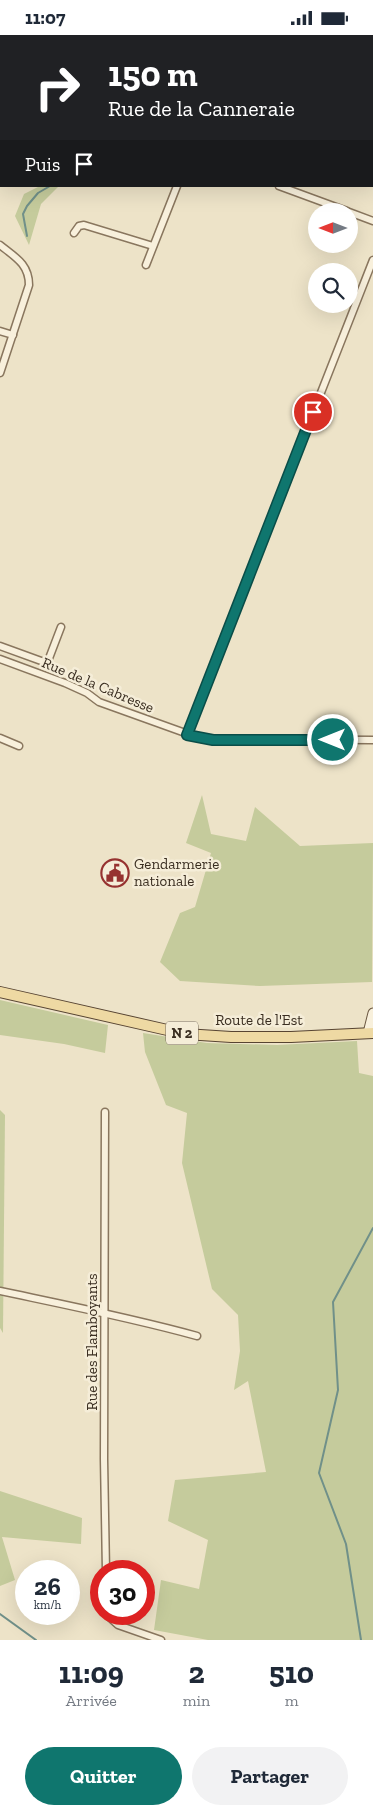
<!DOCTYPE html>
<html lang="fr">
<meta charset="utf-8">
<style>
:root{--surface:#fff;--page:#f2f2f3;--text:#1f2937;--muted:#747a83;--accent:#0f766e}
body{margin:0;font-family:"Zilla Slab",serif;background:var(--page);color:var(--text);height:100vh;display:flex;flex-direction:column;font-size:19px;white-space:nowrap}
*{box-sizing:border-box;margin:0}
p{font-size:16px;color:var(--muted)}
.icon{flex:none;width:28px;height:28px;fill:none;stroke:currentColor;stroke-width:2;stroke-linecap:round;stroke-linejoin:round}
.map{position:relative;height:1605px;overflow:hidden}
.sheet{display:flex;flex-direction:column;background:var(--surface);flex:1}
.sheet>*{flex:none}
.banner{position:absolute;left:0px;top:0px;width:374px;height:152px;box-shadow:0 5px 20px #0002;background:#202124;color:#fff;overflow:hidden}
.needle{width:32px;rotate:270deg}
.buttons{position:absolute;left:308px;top:168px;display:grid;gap:10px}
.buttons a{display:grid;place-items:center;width:50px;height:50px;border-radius:50%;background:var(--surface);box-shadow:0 5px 20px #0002;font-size:25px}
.speed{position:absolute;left:15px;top:1525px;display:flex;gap:10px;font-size:25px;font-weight:700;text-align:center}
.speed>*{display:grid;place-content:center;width:65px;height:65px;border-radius:50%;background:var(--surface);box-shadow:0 5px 20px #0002;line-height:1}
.speed small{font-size:12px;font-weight:400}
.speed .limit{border:8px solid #d22;background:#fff;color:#111}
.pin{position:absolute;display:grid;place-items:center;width:42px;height:42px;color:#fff;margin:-21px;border:2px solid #fff;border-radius:50%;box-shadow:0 1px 5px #0007}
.me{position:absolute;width:55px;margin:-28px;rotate:270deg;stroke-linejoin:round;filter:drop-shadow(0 0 4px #0008)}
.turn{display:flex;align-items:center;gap:18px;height:105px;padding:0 25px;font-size:22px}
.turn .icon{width:65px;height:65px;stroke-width:2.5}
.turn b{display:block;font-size:35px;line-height:42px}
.then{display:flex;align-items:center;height:48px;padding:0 25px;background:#0003;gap:10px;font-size:19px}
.eta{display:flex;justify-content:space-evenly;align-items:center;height:85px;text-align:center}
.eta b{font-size:30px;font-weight:700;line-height:35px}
.button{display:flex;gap:10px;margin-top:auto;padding:10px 25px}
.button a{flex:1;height:58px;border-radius:30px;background:var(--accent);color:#fff;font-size:20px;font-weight:700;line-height:58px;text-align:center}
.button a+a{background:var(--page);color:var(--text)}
.status{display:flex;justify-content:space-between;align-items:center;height:35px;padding:0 25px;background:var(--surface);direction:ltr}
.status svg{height:14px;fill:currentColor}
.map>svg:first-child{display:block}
.green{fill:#c5cb9c}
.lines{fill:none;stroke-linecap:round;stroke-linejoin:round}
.stream{stroke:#709089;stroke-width:2}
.street-casing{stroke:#89765e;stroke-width:9}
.secondary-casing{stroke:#6b5741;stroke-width:11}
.primary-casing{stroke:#574432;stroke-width:12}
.street{stroke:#f8f0dc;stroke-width:6}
.secondary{stroke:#f8f0dc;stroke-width:9}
.primary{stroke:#eed9a3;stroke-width:10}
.route-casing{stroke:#0a4d48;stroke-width:12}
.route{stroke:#0f766e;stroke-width:9}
.labels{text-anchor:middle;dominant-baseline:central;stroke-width:5;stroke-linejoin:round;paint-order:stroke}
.shield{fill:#f5edd8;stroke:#726758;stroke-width:1}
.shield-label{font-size:14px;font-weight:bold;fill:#3a2e21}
.street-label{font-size:15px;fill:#3a2e21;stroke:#f5edd8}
.poi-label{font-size:15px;fill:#3a2e21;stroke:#f5edd8;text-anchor:start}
</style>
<div class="status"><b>11:07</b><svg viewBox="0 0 49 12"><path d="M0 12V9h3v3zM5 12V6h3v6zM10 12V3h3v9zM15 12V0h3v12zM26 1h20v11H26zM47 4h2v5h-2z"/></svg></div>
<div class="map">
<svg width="373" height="1605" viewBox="0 0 373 1605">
<rect width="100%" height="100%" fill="#ede3c8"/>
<g class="green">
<path d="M40,151h19l-18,18 -12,41 -14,-29 9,-22z"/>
<path d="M202,760l9,39 35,7 9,-34 45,39 73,-3 -1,139 -112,4 -80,-5 -20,-19 20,-49 15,-6 16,-54 -25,-10z"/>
<path d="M0,965l108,25 -3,28 -41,-9 -64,-9z"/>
<path d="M143,998l64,10 70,2 80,-4 2,32 14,3v564h-165l-54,-10 7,-50 38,9 9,-49 -40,-19 7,-41 91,-8 -18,-91 -14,9 6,-39 -2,-36 -26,-26 -30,-126 5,-50 -21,-8 -21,-53z"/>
<path d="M0,1075l5,5 -2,218 -3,-5z"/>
<path d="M0,1456l82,27 -1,26 -79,-7 13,43 -15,6z"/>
</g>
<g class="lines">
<g class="stream">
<path d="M75,0v1"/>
<path d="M27,201l-4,-22 4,-8 11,-13 12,-7"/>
<path d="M0,1579l36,26"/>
<path d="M361,1605l-15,-96 -27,-71 19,-83 -5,-88 40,-74"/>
</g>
<g class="street-casing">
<g id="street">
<path d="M28,0v1"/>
<path d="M43,1l6,-1"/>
<path d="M283,1v-1"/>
<path d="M0,12l1,-1"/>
<path d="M279,151l68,25"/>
<path d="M349,177l24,9"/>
<path d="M74,198l5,-7 5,-1 69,21"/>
<path d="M0,210c15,12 29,19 29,40l-29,88"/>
<path d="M146,230l31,-79"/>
<path d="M0,296l13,4"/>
<path d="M0,611l44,16 4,-1 13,-34"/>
<path d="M0,624l65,24 22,10 12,9 103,37 171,1"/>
<path d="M187,699l186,-474"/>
<path d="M0,703l19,8"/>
<path d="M105,1077l-1,347 2,112"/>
<path d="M0,1256c66,14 132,27 197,45"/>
<path d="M108,1579v2l10,9 43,15"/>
</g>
</g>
<g class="secondary-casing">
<path id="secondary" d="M368,998l5,-20"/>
</g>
<g class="primary-casing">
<path id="primary" d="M0,957l185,42 46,3h60l82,-4"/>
</g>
<use href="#street" class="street"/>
<use href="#secondary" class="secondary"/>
<use href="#primary" class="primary"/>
</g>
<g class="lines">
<g class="route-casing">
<path id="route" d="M313,377l-126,323 26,5h120"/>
</g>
<use href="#route" class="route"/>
</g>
<defs>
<g id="civic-ring" transform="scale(1.4375)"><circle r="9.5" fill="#f5edd8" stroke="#963230" stroke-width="1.5"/><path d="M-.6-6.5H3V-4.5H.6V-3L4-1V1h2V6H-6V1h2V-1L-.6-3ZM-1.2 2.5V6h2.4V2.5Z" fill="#963230"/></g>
</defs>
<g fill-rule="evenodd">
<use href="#civic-ring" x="115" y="838"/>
</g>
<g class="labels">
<rect class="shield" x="166" y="986.5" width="32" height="23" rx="4"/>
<g class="shield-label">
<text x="182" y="998">N 2</text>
</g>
<g class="street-label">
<text transform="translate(98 650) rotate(23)">Rue de la Cabresse</text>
<text x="259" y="985">Route de l'Est</text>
<text transform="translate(92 1307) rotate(-90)">Rue des Flamboyants</text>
</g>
<g class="poi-label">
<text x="134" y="829">Gendarmerie<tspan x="134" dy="17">nationale</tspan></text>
</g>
</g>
</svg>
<div class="buttons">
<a><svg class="needle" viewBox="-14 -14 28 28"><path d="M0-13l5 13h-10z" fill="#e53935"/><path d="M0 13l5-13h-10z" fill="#747a83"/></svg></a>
<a><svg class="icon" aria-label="search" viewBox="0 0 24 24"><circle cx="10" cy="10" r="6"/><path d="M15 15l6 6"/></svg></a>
</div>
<div class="speed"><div>26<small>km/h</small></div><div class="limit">30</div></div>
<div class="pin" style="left:313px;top:377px;background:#d93025"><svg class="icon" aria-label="arrive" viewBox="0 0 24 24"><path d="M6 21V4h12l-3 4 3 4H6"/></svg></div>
<svg class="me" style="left:333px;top:705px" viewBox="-20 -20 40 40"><circle r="17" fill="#0f766e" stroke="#fff" stroke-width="3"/><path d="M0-11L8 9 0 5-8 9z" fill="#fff"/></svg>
<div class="banner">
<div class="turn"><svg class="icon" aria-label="right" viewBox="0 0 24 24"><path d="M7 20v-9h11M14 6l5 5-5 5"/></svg><div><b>150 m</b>Rue de la Canneraie</div></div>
<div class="then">Puis<svg class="icon" aria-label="arrive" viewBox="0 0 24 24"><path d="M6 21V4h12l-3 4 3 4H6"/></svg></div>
</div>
</div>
<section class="sheet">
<div class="eta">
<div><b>11:09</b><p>Arrivée</p></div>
<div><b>2</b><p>min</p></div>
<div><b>510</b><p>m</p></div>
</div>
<div class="button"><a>Quitter</a><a>Partager</a></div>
</section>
